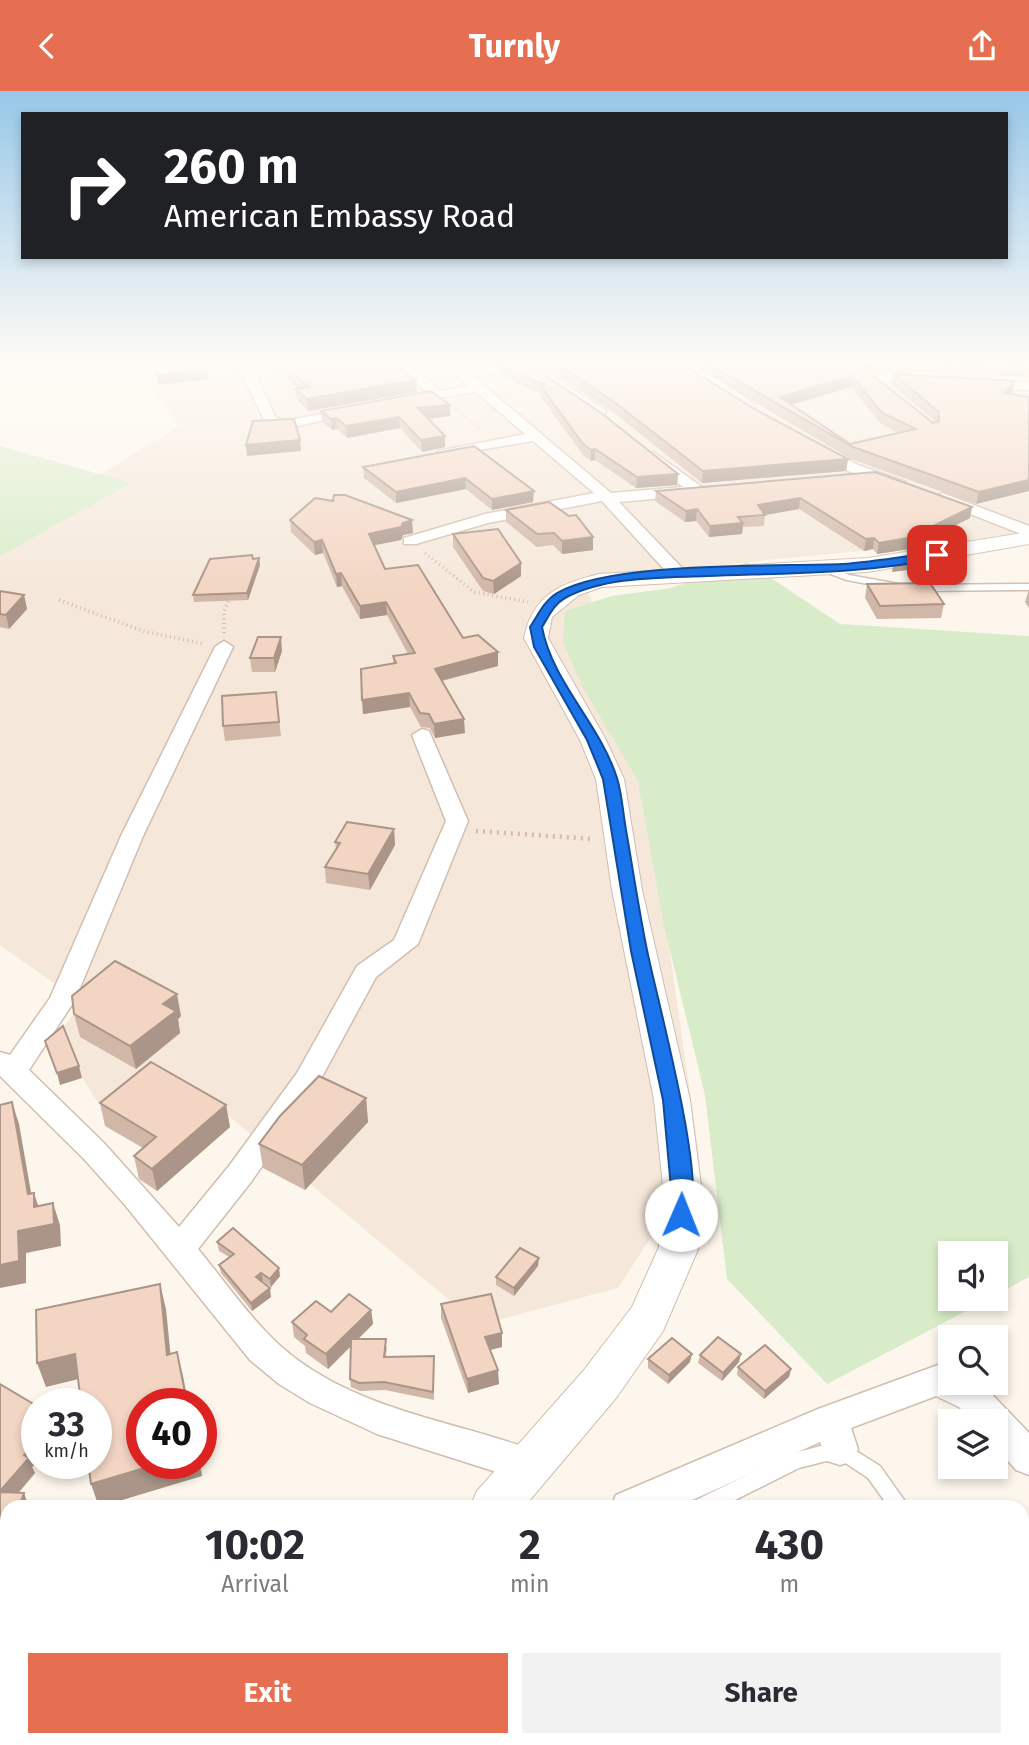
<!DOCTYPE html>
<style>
:root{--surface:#fff;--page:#f2f2f3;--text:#2b2b33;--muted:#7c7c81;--accent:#e76f51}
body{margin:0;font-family:"Fira Sans",sans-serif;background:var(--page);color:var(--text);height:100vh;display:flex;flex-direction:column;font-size:26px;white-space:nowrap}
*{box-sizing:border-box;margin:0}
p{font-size:23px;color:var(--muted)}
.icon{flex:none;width:38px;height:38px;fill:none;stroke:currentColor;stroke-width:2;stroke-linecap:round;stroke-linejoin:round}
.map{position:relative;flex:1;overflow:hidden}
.side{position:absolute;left:0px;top:1409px;width:1029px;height:247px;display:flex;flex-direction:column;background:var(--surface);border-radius:21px 21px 0 0;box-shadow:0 4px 10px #0003}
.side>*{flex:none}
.guide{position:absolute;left:21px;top:21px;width:987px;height:147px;border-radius:0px;box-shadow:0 4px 10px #0003;background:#202124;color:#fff;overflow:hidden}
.tools{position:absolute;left:938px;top:1150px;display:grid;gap:14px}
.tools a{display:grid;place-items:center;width:70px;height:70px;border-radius:0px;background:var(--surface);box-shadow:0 4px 10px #0003;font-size:35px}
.speed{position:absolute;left:21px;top:1297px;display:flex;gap:14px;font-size:35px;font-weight:700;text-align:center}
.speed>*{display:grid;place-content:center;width:91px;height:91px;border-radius:50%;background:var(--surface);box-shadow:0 4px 10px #0003;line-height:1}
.speed small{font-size:18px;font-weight:400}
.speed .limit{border:10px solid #d22;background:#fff;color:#111}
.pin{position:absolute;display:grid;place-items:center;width:60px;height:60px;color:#fff;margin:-30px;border-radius:14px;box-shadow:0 4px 10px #0006}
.me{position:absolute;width:77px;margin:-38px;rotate:1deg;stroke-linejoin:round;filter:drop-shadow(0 0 5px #0008)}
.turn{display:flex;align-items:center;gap:24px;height:147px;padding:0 28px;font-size:32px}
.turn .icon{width:91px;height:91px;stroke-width:2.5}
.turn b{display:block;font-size:49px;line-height:60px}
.eta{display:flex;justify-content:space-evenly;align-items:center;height:119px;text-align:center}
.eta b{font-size:42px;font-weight:700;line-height:49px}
.button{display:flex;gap:14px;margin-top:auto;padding:14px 28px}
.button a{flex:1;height:80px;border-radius:0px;background:var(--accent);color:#fff;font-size:28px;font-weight:700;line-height:80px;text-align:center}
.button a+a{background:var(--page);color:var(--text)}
header{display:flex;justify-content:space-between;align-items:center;height:91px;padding:0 28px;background:var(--accent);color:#fff;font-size:32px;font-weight:700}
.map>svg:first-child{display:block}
.residential{fill:#f5e8da}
.green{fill:#d8ecc9}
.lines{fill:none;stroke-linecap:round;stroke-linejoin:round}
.service-casing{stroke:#d1beb0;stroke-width:3}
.minor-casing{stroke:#d1beb0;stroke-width:3}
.tertiary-casing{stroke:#d1beb0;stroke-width:2}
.primary-casing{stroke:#dad1cd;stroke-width:3}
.path-far2{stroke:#d9b8a5;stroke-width:2.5;stroke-dasharray:1 2.5;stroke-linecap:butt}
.path-far1{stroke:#d9b8a5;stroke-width:3.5;stroke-dasharray:1 3.5;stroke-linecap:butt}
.path{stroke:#d9b8a5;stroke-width:4.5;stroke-dasharray:2 5;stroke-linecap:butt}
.service{fill:#fff;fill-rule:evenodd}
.minor{fill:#fff;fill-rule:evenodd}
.tertiary{fill:#fff;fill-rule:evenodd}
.primary{fill:#fbd9a5;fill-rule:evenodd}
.wall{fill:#d1b7a8;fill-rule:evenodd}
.shaded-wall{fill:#aa9588}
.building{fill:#f3d5c3;stroke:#aa9588;stroke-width:2;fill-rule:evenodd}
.route{fill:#1a73e8;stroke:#114b97;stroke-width:2}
</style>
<header><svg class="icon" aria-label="back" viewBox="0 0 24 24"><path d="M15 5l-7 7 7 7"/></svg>Turnly<svg class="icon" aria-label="share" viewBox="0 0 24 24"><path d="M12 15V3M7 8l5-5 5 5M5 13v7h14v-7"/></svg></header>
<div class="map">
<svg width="1029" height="1654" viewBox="0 0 1029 1654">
<rect width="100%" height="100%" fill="#fdf6ec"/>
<g class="residential">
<path d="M131,270h898v174l-282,27 -161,21 61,211 53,368 -82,126 -139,37 -292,-244 -88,23 -43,-67 26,-34 -82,-58v-399l83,-61 96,-59z"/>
<path d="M334,1648h441l2,6h-445z"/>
</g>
<g class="green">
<path d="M0,355l131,37 -131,73z"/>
<path d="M747,471l93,62 189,12v641l-33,18v-42h-46v46h39l-162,85 -100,-105 -22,-184 -41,-169 -26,-145 -55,-93 -20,-46 2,-31 47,-15 59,-8z"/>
</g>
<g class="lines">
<g class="service-casing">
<g id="service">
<path d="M825,475l24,9 50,9 4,3 -4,3 -52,-10 -25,-9v-4z"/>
<path d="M1029,493v6l-112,1 -4,-3 4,-3z"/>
<path d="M840,1350l40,25 29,41h-20l-21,-29 -30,-20 -39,10 -78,39h-29l2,-6 96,-47z"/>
<path d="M1022,1567l7,3v27l-7,-3z"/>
<path d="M51,1648h21v6h-22z"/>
<path d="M446,1648h21l1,6h-22z"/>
</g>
</g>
<g class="minor-casing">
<g id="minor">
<path d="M230,270h12l16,19 18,38 14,2 62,-12 7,4 -69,16 -24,-4 -21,-43z"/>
<path d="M441,270h13l13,10 63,-10 75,49v6h-10l-71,-48 -50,9 137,116 72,-6 -35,-28v-6l5,-1 49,35 3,3 -8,5 -78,7 65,68 3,4 -3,4h-12l-70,-77 -114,22 -72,21h-12v-6l81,-24 109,-21 -61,-52 -95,16v-6l87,-17 -49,-42 -77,12v-6l29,-5 -23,-19v-6h10l26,23 27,-5z"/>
<path d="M665,270c25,-2 73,28 91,46l-12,3z"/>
<path d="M871,282l55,3 7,4 -7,4 -60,-4v-6z"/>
<path d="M980,289l49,2v8l-54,-3 -2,-3z"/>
<path d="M819,354l39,20 48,17 -8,5 -50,-16 -34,-19 -2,-3z"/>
<path d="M942,402l87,33v11l-92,-36 -3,-3z"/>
<path d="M224,550l9,6 -90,189 -68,164 -46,70 75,73 75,84 50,-61 68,-93 60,-107 37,-26 52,-119 -34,-86 10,-6 7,2 39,90 -50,123 -42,33 -59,109 -66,96 -53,67c25,30 48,64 76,91 74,71 179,79 270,114l5,12 -5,12 -13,5 -154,-49 -67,-31 -31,-19 -29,-24 -125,-155 -41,-46 -84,-83v-24l10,3 40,-57 71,-162 94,-189z"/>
<path d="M938,1274l12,4v14l33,2 46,48v42l-13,-5 -20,-23v-26h-24l-13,-14 -23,-11 -85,32 7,21 -5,12 -13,4 -13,-4 -7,-19 -143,65h-66l5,-12 202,-86z"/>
</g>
</g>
<g class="tertiary-casing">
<g id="tertiary">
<path d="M1029,441v12l-161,28 -266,15 -23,8 -27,22 -4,21 58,102 18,39 18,111 48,210 11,86v29l-2,32 -36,84 -47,67 -92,109h-54l7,-16 107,-121 48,-63 27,-60 2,-32 2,-29 -9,-86 -42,-210 -16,-111 -16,-39 -56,-102c9,-43 35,-54 75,-64l269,-16z"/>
<path d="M7,1506v50l-7,1v-50z"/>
</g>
</g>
<g class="primary-casing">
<path id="primary" d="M988,270l41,2v12l-38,-10z"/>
</g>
<path class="path-far2" d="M455,317l26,21"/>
<g class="path-far1">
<path d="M425,462l49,39 54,10"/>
<path d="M59,509l84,31 62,13"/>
<path d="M224,542v-21l6,-15"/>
</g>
<path class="path" d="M476,740l117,8"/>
<use href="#service" class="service"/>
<use href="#minor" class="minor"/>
<use href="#tertiary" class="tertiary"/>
<use href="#primary" class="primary"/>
</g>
<g class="wall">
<path d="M266,270h122l29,31 -109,19 -11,-11 -2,-11 3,-1z"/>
<path d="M471,270h35l-27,5 -8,-3z"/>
<path d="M535,270h142l81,50 90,48 -2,12 -144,12 -89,-71z"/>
<path d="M685,270h321l22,5 -2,11 -155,-7 -3,1 65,52 3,-1 -44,-37 1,-11 122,7 -3,11 -2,2 -34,110 -125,-45zM851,296l30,37 18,9 -49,11 -59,-39z"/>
<path d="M525,271l153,112 -1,11 -41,3 -41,-28 -4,1 -8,-6 -43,-59v-3l-42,-18v-10z"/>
<path d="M321,320l129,5 -22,3 17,17v11l-23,5 -22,-24 -53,10 -10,-9 -5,1 -10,-8z"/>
<path d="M474,355l59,56 -41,8 -26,-21 -70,14 -32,-25 -1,-11z"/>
<path d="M656,400l316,16 -2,11 -40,20 -1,8 -52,8 -4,-5 -9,2 -65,-42 -34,6 -1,11 -21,1 -1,7 -33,3 -13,-16 -11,1 -30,-21z"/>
<path d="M333,410l80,32 -10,2 -2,5 -27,5 11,24 78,69 35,28 -56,15 23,52 -30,5 -5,-10 -9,-1 -11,-20 -47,7 30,-50v-8l15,-2 -21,-39 -27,4 -18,-33 -5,1 -14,-34 -8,2 -24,-23 -1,-12z"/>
<path d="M506,419l87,27v13l-31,4 -9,-9 -16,2 -31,-25z"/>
<path d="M453,443l68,29v13l-27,18 -11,-3 -30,-44z"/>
<path d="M259,467l1,7 -12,35 -54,2 -1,-7 60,-36z"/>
<path d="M867,493l77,20 -3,14 -64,1 -12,-21z"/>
<path d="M1029,498v19l-4,-6z"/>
<path d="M0,500l24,4 3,14 -18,20 -9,-2z"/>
<path d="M282,560l-7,21h-23l-2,-14z"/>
<path d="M276,601l5,44 -56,5 -2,-15z"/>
<path d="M394,738l1,16 -25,45 -44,-7 -1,-16 11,-18 -1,-7z"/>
<path d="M74,923l107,2 -3,3 2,14 -44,36 -56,-32z"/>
<path d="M366,1007l2,24 -63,68 -42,-22 -4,-24z"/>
<path d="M100,1012l126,2 4,22 -73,64 -18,-12 -5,-23 9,-8 -38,-22z"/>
<path d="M217,1151l63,34 -9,11 -8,-6 -1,1 9,15 -19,14 -31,-38 -2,-8 10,-8 -10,-6z"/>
<path d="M538,1175l-24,30 -18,-11v-8z"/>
<path d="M441,1213l61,29v14l-12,3 9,34 -31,9 -27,-75z"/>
<path d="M371,1219l2,14 -15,15 29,8 -1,10 48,-1v44l-49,-10 -25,1 -9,-4 -1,-8v-32l-22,22 -22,-16 -1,-7 -11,-9 -2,-15 39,-10z"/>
<path d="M700,1264l39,7 -17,19 -24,-18z"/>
<path d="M648,1268l42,3 -22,22 -20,-16z"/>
<path d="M738,1276l53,2 -2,8 -25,22 -27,-24z"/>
<path d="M0,1293l37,22v56l-5,5 3,6 -28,34v39h-7z"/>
</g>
<g class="shaded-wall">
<path d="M478,270h28l-27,5z"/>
<path d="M870,270h3l-2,9 -7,2 2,-10z"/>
<path d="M207,278l2,10 -50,6 -2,-10z"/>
<path d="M852,285l-1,11 -67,20 -4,-10z"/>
<path d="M416,289l1,12 -109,19 -1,-12z"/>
<path d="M1015,290l-3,11 -10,12 2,-11z"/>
<path d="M450,314v11l-31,4 -1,-12z"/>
<path d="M399,326l1,11 -53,10 -1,-12z"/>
<path d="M336,327l1,11 -5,1 -1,-11z"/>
<path d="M445,345v11l-23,5 -1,-12z"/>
<path d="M300,349l1,11 -54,5 -1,-11z"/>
<path d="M595,358v11l-4,1v-11z"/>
<path d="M848,368l-2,12 -144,12 1,-12z"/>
<path d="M678,383l-1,11 -41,3 1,-11z"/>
<path d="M465,387l1,11 -70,14v-11z"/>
<path d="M1029,389v11l-53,13 3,-12z"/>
<path d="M534,400l-1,11 -41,8v-11z"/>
<path d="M800,407l-1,11 -34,6 -7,-10z"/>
<path d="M972,416l-2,11 -40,20 -1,8 -52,8 2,-11 46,-13z"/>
<path d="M697,418l-1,12 -11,1 1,-11z"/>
<path d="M412,429l1,13 -10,2 -2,5 -31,6 -1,-12z"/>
<path d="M743,432l-1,11 -33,3 1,-11z"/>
<path d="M593,446v13l-31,4v-13z"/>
<path d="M874,447l-1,11 -9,2 2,-12z"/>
<path d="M322,449l1,13 -8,2 -1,-13z"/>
<path d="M259,467l1,7 -12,35 -1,-7z"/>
<path d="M925,471l-1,6 -32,4 1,-7z"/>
<path d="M521,472v13l-27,18 -1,-13z"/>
<path d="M341,482l1,13 -5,1 -1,-13z"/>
<path d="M24,504l3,14 -18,20 -3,-14z"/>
<path d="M386,511l1,13 -27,4v-13z"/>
<path d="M281,546l1,14 -7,21 -1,-14z"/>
<path d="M498,561v14l-62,16 -1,-13z"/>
<path d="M409,602l1,14 -47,7 -1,-14z"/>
<path d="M464,628l1,14 -30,5 -1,-14z"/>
<path d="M394,738l1,16 -25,45 -2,-16z"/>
<path d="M177,903l4,22 -3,3 2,14 -44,36 -6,-23 33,-42z"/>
<path d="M79,975l3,12 -22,7 -3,-12z"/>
<path d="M366,1007l2,24 -63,68 -3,-25z"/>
<path d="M12,1011l7,22 16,91 -7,-21z"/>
<path d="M226,1014l4,22 -73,64 -5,-22z"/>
<path d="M34,1102l7,21 12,-11 7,22 1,21 -35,7v30l-26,5v-23l18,-34 16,-24z"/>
<path d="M539,1167l-1,8 -24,30v-8z"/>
<path d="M279,1177l1,8 -9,11 -1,-8z"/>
<path d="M261,1182l2,8 -5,4 -2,-8z"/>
<path d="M160,1193l6,25 7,70 -6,-24z"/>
<path d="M270,1197l1,9 -19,14 -1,-8z"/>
<path d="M371,1219l2,14 -45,45 -2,-15z"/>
<path d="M502,1242v14l-16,4 -1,-14z"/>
<path d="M177,1261l6,24 5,27h-1z"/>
<path d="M75,1263l8,24 -37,9 -9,-24z"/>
<path d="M692,1263l-2,8 -22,22 1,-9z"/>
<path d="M741,1263l-2,8 -17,19 1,-8z"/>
<path d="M791,1278l-2,8 -25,22 1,-8z"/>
<path d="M498,1279l1,14 -31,9 -1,-14z"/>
<path d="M37,1331v40l-5,5 3,6 -29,34 -6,-16 24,-36 4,-23z"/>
<path d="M161,1372h39l2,13 -103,31 -8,-23z"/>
<path d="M24,1402l5,14h-10z"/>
</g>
<g class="building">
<path d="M156,270h45l6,8 -50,6z"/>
<path d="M278,270h110l28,19 -109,19 -12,-10 14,-2z"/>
<path d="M552,270h125l81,50 90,48 -145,12 -90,-70z"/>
<path d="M703,270h167l-4,1 -1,7 68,54 6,-2v-9l-46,-38 122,7 -11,12 25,4v83l-50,12 -126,-45zM852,285l30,37 34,16 -66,15 -70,-47z"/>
<path d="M892,270h115l21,5z"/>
<path d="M525,271l75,50 78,62 -41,3 -42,-28 -4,1 -8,-6 -43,-59h5l-47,-20z"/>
<path d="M431,300l19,14 -32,3 27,28 -24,4 -22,-23 -53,9 -10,-8 -5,1 -10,-8z"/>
<path d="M294,328l6,21 -54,5 7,-24z"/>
<path d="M474,355l60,45 -42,8 -27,-21 -69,14 -33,-25z"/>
<path d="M875,381l97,35 -47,23 6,4 -52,9 -5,-5 -8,1 -66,-41 -42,7 7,10 -27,2 5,6 -33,3 -13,-17 -11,2 -30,-20z"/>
<path d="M334,404h11l67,25 -9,3 -2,4 -32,7 16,35 33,-4 45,73 15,-3 20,17 -63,17 29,50 -30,5 -5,-10 -9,-1 -11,-20 -47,7 -1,-31 35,-6 -3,-7 22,-3 -29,-51 -26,4 -19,-33 -5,1 -14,-34 -8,2 -24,-22 25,-22 18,3z"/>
<path d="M549,411l20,14 7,-1 17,22 -31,4 -8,-8 -17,1 -31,-24z"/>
<path d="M498,438l23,34 -28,18 -10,-3 -30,-44z"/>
<path d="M252,464l1,4 6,-1 -12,35 -54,2 17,-36z"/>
<path d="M922,468l3,3 -32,3z"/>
<path d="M930,492l14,21 -64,2 -13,-22z"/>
<path d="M0,500l24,4 -18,20 -6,-1z"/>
<path d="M258,546h23l-7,21h-24z"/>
<path d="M276,601l3,30 -56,4 -1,-30z"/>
<path d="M347,731l47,7 -26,45 -43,-7 15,-24 -5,-1z"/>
<path d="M115,870l62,33 -14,10 13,7 -46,35 -56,-32 -2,-18z"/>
<path d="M63,935l16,40 -22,7 -12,-32z"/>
<path d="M151,971l75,43 -74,64 -18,-13 22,-19 -56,-34z"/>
<path d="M319,985l47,22 -64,67 -43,-21 21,-28z"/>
<path d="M12,1011l16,92 6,-1v14l19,-4 1,21 -36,7 1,30 -19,4v-160z"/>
<path d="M233,1137l46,40 -9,11 -9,-6 -5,4 14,11 -19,15 -32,-38 15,-11 -17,-12z"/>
<path d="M520,1157l19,10 -25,30 -18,-11z"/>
<path d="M160,1193l7,71 10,-3 10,51h-45v60h19l-70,21 -3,-21h8v-60h-15l-6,-49 -38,9 -1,-53z"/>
<path d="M349,1203l22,16 -45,44 -22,-15 3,-4 -15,-13 24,-21 15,11z"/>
<path d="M491,1203l11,39 -17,4 13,33 -31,9 -26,-75z"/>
<path d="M718,1246l23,17 -18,19 -23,-18z"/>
<path d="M672,1247l20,16 -23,21 -21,-16z"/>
<path d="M351,1248h35l-2,18 50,-1 -1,36 -49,-10 -25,1 -9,-4z"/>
<path d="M765,1254l26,24 -26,22 -27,-24z"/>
<path d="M0,1293l37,22v16l-9,10 9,5v4l-13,14 5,3 -29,33z"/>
<path d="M0,1401l24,1 -5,14h-12v25l-7,-1z"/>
</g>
<linearGradient id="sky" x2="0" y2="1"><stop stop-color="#97c7e8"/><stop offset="0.54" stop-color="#fefbf6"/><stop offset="1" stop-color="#fefbf6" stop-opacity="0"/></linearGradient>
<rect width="1029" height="501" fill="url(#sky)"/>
<path class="route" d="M937,461l4,1v5c-76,16 -157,15 -234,18 -45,2 -101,0 -142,22 -11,6 -16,18 -23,29 10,55 58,97 75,151 5,16 6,35 9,52 7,40 13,81 21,120 10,50 61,233 42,271h-15l-11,-121 -32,-149 -28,-172 -16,-39 -53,-93 -4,-20c8,-12 14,-26 27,-34 54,-32 216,-26 285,-29 31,-2 64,-8 95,-12z"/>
</svg>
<div class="tools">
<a><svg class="icon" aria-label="sound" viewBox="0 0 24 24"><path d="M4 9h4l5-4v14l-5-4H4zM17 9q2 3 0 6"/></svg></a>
<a><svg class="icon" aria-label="search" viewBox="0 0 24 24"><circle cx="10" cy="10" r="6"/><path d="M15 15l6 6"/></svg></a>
<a><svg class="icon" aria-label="layers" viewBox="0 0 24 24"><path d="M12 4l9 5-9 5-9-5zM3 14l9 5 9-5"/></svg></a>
</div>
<div class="speed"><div>33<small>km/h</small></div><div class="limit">40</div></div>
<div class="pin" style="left:937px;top:464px;background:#d93025"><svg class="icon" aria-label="arrive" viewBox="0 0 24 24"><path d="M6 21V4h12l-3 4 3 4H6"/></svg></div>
<svg class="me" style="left:681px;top:1124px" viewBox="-20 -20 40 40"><circle r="19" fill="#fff"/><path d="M0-13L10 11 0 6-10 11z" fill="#1a73e8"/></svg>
<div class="guide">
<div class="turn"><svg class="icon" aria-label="right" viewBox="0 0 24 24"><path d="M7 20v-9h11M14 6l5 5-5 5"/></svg><div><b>260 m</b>American Embassy Road</div></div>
</div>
<section class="side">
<div class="eta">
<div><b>10:02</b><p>Arrival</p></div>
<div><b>2</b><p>min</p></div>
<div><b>430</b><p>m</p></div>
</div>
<div class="button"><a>Exit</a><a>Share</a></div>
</section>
</div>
